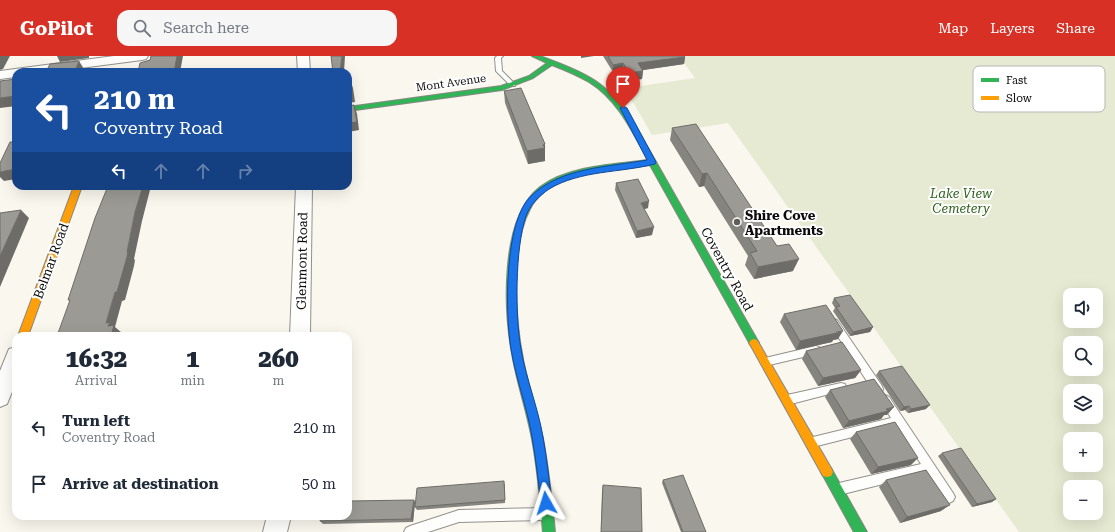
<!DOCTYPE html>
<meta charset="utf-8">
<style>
:root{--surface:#fff;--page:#f6f6f7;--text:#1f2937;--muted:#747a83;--accent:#d93025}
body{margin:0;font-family:"Roboto Serif",serif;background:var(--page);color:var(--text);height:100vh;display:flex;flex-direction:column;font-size:15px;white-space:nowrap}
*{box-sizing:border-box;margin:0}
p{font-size:13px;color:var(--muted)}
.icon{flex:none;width:22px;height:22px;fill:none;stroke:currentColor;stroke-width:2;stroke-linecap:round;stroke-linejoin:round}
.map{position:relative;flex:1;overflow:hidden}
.drawer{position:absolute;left:12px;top:276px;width:340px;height:188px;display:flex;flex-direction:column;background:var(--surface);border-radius:12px;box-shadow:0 4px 16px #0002}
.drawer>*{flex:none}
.top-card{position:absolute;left:12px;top:12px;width:340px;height:122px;border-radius:12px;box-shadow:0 4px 16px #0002;background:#1a4fa0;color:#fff;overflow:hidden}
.controls{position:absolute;left:1063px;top:232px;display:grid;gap:8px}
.controls a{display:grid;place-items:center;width:40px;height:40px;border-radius:8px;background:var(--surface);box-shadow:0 4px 16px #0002;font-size:20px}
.pin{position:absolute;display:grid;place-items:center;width:34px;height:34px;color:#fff;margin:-41px -17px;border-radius:50% 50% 50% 0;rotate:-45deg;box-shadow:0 0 4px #0007}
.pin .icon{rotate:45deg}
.me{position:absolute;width:44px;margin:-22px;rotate:354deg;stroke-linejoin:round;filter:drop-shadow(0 0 3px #0008)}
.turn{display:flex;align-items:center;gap:14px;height:84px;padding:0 16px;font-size:18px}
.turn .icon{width:52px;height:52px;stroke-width:2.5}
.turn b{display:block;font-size:28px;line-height:34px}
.lanes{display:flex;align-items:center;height:38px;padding:0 16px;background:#0003;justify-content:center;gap:20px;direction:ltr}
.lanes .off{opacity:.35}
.eta{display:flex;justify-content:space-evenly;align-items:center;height:68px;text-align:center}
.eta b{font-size:24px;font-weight:800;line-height:28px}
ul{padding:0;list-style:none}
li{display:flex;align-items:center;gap:12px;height:56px;padding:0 16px}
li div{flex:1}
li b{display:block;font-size:15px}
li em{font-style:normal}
header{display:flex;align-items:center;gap:24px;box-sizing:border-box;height:56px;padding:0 20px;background:var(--accent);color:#fff}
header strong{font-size:19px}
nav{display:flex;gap:22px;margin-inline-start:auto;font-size:14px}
.search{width:280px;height:36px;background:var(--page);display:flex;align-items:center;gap:10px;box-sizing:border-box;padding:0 14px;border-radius:12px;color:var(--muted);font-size:15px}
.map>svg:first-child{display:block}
.cemetery{fill:#e6ead2;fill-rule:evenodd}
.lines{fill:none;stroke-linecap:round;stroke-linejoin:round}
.lane-casing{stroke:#93918d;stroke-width:2}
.street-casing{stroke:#93918d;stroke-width:2}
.fast-casing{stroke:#898884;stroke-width:2}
.slow-casing{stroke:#898884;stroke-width:2}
.lane{fill:#fefefc;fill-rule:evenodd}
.street{fill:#fefefc;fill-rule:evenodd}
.fast{fill:#30b455;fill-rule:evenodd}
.slow{fill:#ff9f0a;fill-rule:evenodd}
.wall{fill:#86847f}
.shaded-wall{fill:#6d6c68}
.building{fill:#9c9a94;stroke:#6d6c68}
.route{fill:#1a73e8;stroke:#114b97}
.poi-dot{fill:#5f5e5a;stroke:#fff;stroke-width:1.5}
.labels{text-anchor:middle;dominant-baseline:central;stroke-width:4;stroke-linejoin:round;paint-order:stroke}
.far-street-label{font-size:11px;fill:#0b0b0b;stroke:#fff}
.park-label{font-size:13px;font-style:italic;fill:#2f621c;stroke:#fff}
.poi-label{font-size:13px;font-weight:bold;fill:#0b0b0b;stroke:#fff;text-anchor:start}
.street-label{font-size:13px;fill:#0b0b0b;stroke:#fff}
.key{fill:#fff;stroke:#b6b6b6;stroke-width:1}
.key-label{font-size:11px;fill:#0b0b0b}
</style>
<header>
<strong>GoPilot</strong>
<div class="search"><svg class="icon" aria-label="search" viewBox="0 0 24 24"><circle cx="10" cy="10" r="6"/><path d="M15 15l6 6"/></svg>Search here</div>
<nav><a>Map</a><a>Layers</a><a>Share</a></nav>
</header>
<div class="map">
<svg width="1115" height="476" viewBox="0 0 1115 476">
<rect width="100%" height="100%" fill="#faf7ee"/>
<path class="cemetery" d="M679,0h436v476h-96l-291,-409 -76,12 -18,-31 -14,-15 75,-11zM1070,239h26v26h-26zM1070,287h26v26h-26zM1070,335h26v26h-26zM1070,383h26v26h-26zM1070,431h26v26h-26z"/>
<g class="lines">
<g class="lane-casing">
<g id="lane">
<path d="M497,0h6l-2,2 1,13 13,13v2h-4l-15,-15 -1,-13z"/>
<path d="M834,263l3,1 45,66 1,3 -1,3 -4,1 -4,-1 -43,-66 -2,-3 2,-3z"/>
<path d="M816,290l3,1 2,3 -2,3 -3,1 -51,12 -3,-1 -2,-3 2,-3 3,-1z"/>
<path d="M841,327l4,1 1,3 -1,3 -4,1 -54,14 -4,-2 -1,-3 1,-3 4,-2z"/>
<path d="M885,339l4,2 64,96 2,4 -2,4 -4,2 -4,-2 -18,-28 -88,22 -4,-2 -2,-4 2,-4 4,-2 82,-19 -25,-38 -83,21 -4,-1 -1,-4 1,-4 4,-1 78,-19 -11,-18 1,-3z"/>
<path d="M546,452l4,2 2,4 -2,4 -4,2 -87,2 -31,10h-24l2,-4 4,-2 49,-16z"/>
</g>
</g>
<g class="street-casing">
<g id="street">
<path d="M114,0h34l-2,3 -4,1 -92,12h-34v5l-16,2v-8z"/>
<path d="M297,0h12l1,16h-12z"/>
<path d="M296,130h16l-2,150h-20z"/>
<path d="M16,291v35l-9,22 -7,3v-36l9,-22z"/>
<path d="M267,460h24l-4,16h-24z"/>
</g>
</g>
<g class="fast-casing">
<g id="fast">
<path d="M532,0h8c48,18 67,25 95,69l124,218 -2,3 -3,1 -3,-1 -101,-181c-32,4 -78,5 -105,26 -6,5 -12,11 -15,18 -20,37 -15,110 -7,150 5,27 14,53 20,80 6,31 9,62 12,93h-12c-3,-31 -5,-62 -11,-93 -5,-27 -14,-53 -19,-80 -9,-46 -14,-140 27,-172 28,-21 75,-23 108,-27 -16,-29 -30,-60 -59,-78 -12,-7 -24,-12 -37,-17l-19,13 -31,12 -154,21v-4l153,-21 28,-10 18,-13z"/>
<path d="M827,411l4,1 36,64h-13l-33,-60 2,-4z"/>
</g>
</g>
<g class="slow-casing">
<g id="slow">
<path d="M74,130h8l-54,150h-10z"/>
<path d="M754,283l3,1 74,128 2,4 -2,4 -4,1 -4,-1 -72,-130 -2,-3 2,-3z"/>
</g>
</g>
<use href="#lane" class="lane"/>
<use href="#street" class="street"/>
<use href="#fast" class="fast"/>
<use href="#slow" class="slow"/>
</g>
<g class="wall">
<path d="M603,0h81l1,1 -1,7 -42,6 1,1 -1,8 -13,2 -6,-10 -10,1z"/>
<path d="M504,35l41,53v17l-17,3 -23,-61z"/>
<path d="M672,72l121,143 -39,8 -9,-14 3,-9 -44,-70 -5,1 -29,-47z"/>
<path d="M616,127l32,25 -4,1 8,26 -16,3 -21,-48z"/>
<path d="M834,242l39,29 -3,5 -20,4 -17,-25 2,-3 -3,-5z"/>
<path d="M784,258l54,25 -5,1 -1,2 -36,8 -16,-28z"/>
<path d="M806,295l55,19 -6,8 -37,8 -16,-27z"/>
<path d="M879,315l47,38 -18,4 -3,-3 -5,1 -24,-36z"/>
<path d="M830,334l57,25h-3l-3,4 -38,9 -18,-31z"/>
<path d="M856,376l55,33 -40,9 -21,-35z"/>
<path d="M942,397l54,46 -4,3 -20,5 -34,-51z"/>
<path d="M663,424l43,52h-25l-19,-49z"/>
<path d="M886,424l55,31 -41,12 -21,-36z"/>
<path d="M505,428v19l-88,7 -2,-3z"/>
<path d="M603,429l39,47h-41l1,-41z"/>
<path d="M414,444l1,3 -2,19 -90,2 -3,-3z"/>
</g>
<g class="shaded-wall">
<path d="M0,0h10l-7,13 -3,1z"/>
<path d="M57,0h32v2l-29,4z"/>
<path d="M177,0h6l-3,16h-6z"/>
<path d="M342,0h3l-1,16h-4z"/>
<path d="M581,0h13l-13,2z"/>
<path d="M685,1l-1,7 -47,7 1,-8z"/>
<path d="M79,5l5,8v2l1,1h-9l-1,-1z"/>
<path d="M623,7v8l-10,1v-7z"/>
<path d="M643,15l-1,8 -13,2v-8z"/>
<path d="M350,23l3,9 2,14 -7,1v-9z"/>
<path d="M16,40v10l-16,2v-10z"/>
<path d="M354,49l3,9 2,16 -11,2v-9z"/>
<path d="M545,88v17l-17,3 -1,-13z"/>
<path d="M16,113v10l-12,2 -4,-4v-5z"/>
<path d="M707,117l-3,13 -5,1 3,-13z"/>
<path d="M143,130h8l-9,35 -8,38 1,1 -1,6 -9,34 -3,1 -7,26 7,6 -1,3h-10l-5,-13 21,-71 8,-40z"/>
<path d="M649,145l-1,7 -8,2 1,-7z"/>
<path d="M21,154l8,8 -29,69v-31z"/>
<path d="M654,171l-2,8 -16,3 1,-7z"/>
<path d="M799,203l-6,12 -39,8 4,-12z"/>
<path d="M873,271l-3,5 -20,4 3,-4z"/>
<path d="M843,275l-5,8 -5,1 -1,2 -36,8 4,-9z"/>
<path d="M861,314l-6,8 -37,8 5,-8z"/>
<path d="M930,349l-4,4 -18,4 3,-4z"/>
<path d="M909,350l-4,4 -5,1 4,-4z"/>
<path d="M894,351l-7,8h-3l-3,4 -38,9 6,-7z"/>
<path d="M918,402l-7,7 -40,9 7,-7z"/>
<path d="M996,443l-4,3 -20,5 5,-3z"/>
<path d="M414,444l1,3 -2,19 -2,-3z"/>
<path d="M950,449l-9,6 -41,12 7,-6z"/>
</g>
<g class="building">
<path d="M151,0h26l-3,16h-36l2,-9 10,-3z"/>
<path d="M331,0h11l-2,16h-7z"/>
<path d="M608,0h76l1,1 -47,6 5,8 -14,2 -6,-10 -10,2z"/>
<path d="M79,5l-4,10 8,-1 -1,2h-36l4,-8z"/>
<path d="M16,23v17l-16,2v-17z"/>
<path d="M350,23l2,14 -4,1v-14z"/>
<path d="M521,32l24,56 -2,1 2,3 -18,3 -23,-60z"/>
<path d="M354,49l3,17 -9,1v-17z"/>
<path d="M696,68l81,122 12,-2 10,15 -41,8 -8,-14 7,-2 -50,-78 -5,1 -30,-46z"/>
<path d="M10,86h6v27l-16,3v-9z"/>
<path d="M638,123l11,22 -8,2 13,24 -17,4 -21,-48z"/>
<path d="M108,130h35l-8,26 -8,40 1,-1 -1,6 -10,35h-2l-9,31 4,-1 -2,4 6,-1 -3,11h-54l13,-36h-2l27,-82z"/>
<path d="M21,154l-21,46v-43z"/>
<path d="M850,239l23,32 -20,5 -17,-25 4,-1 -6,-8z"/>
<path d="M826,249l17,26 -7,1 1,1 -37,8 -16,-27z"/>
<path d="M842,286l19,28 -38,8 -17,-27z"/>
<path d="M902,310l28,39 -19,4 -2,-3 -5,1 -25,-36z"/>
<path d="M874,323l20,28 -8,2 2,2 -39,10 -19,-31z"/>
<path d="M895,366l23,36 -40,9 -22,-35z"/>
<path d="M961,392l35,51 -19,5 -35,-51z"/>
<path d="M926,414l24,35 -43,12 -21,-37z"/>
<path d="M683,419l23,57h-23l-20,-52z"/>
<path d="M504,425l1,19 -90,7 2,-19z"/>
<path d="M603,429l38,3 1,44h-41z"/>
<path d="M414,444l-3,19 -91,2 1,-5h27v-15z"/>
</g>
<path class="route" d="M623,50l4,2 29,54 -1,2c-35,9 -74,6 -106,25 -10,7 -19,16 -23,27 -11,32 -11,100 -5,133 5,30 17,58 22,88 4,22 6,44 9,66l-1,4 -5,2 -4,-2 -1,-4c-3,-22 -5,-44 -9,-66 -5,-30 -16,-58 -21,-88 -6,-35 -7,-128 20,-153 30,-29 78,-29 116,-36l-27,-52z"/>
<circle class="poi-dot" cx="737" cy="166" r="4"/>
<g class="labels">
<g class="far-street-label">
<text transform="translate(451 27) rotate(-8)">Mont Avenue</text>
</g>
<g class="park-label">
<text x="961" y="137">Lake View<tspan x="961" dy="15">Cemetery</tspan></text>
</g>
<g class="poi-label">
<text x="745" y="159">Shire Cove<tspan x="745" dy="15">Apartments</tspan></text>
</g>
<g class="street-label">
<text transform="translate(51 205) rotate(-70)">Belmar Road</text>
<text transform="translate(302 205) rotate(-89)">Glenmont Road</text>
<text transform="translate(727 213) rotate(61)">Coventry Road</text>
</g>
</g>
<rect x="973" y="10" width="132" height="46" rx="6" class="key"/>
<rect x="981" y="22" width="18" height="4" fill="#30b455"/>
<rect x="981" y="40" width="18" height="4" fill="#ff9f0a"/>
<g class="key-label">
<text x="1006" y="28">Fast</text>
<text x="1006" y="46">Slow</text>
</g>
</svg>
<div class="controls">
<a><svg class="icon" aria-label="sound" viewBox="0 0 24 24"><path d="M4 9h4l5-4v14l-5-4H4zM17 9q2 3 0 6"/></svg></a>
<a><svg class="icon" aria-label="search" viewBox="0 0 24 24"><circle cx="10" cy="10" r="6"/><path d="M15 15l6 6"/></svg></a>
<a><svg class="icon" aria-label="layers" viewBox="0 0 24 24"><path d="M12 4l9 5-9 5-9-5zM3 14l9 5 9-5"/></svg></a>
<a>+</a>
<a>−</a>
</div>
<div class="pin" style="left:623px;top:52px;background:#d93025"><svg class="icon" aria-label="arrive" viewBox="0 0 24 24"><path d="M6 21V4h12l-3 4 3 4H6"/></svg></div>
<svg class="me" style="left:546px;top:447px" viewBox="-20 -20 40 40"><path d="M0-17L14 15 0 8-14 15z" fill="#1a73e8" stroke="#fff" stroke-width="4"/></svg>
<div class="top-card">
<div class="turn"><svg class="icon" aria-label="left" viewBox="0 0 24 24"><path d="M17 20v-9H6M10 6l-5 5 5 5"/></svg><div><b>210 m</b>Coventry Road</div></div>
<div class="lanes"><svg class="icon" aria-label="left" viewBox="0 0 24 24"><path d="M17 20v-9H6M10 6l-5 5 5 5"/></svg><svg class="icon off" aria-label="ahead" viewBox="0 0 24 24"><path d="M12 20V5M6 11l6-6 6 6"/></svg><svg class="icon off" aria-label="ahead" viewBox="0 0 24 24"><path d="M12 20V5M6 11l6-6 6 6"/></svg><svg class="icon off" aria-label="right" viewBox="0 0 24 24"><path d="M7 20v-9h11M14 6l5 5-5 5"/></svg></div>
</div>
<section class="drawer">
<div class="eta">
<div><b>16:32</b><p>Arrival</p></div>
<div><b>1</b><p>min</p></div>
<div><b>260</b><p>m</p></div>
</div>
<ul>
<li><svg class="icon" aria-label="left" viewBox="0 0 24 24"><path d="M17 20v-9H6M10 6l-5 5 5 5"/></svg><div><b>Turn left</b><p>Coventry Road</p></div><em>210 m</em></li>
<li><svg class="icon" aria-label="arrive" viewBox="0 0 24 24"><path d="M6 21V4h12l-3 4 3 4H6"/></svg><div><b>Arrive at destination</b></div><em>50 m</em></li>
</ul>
</section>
</div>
